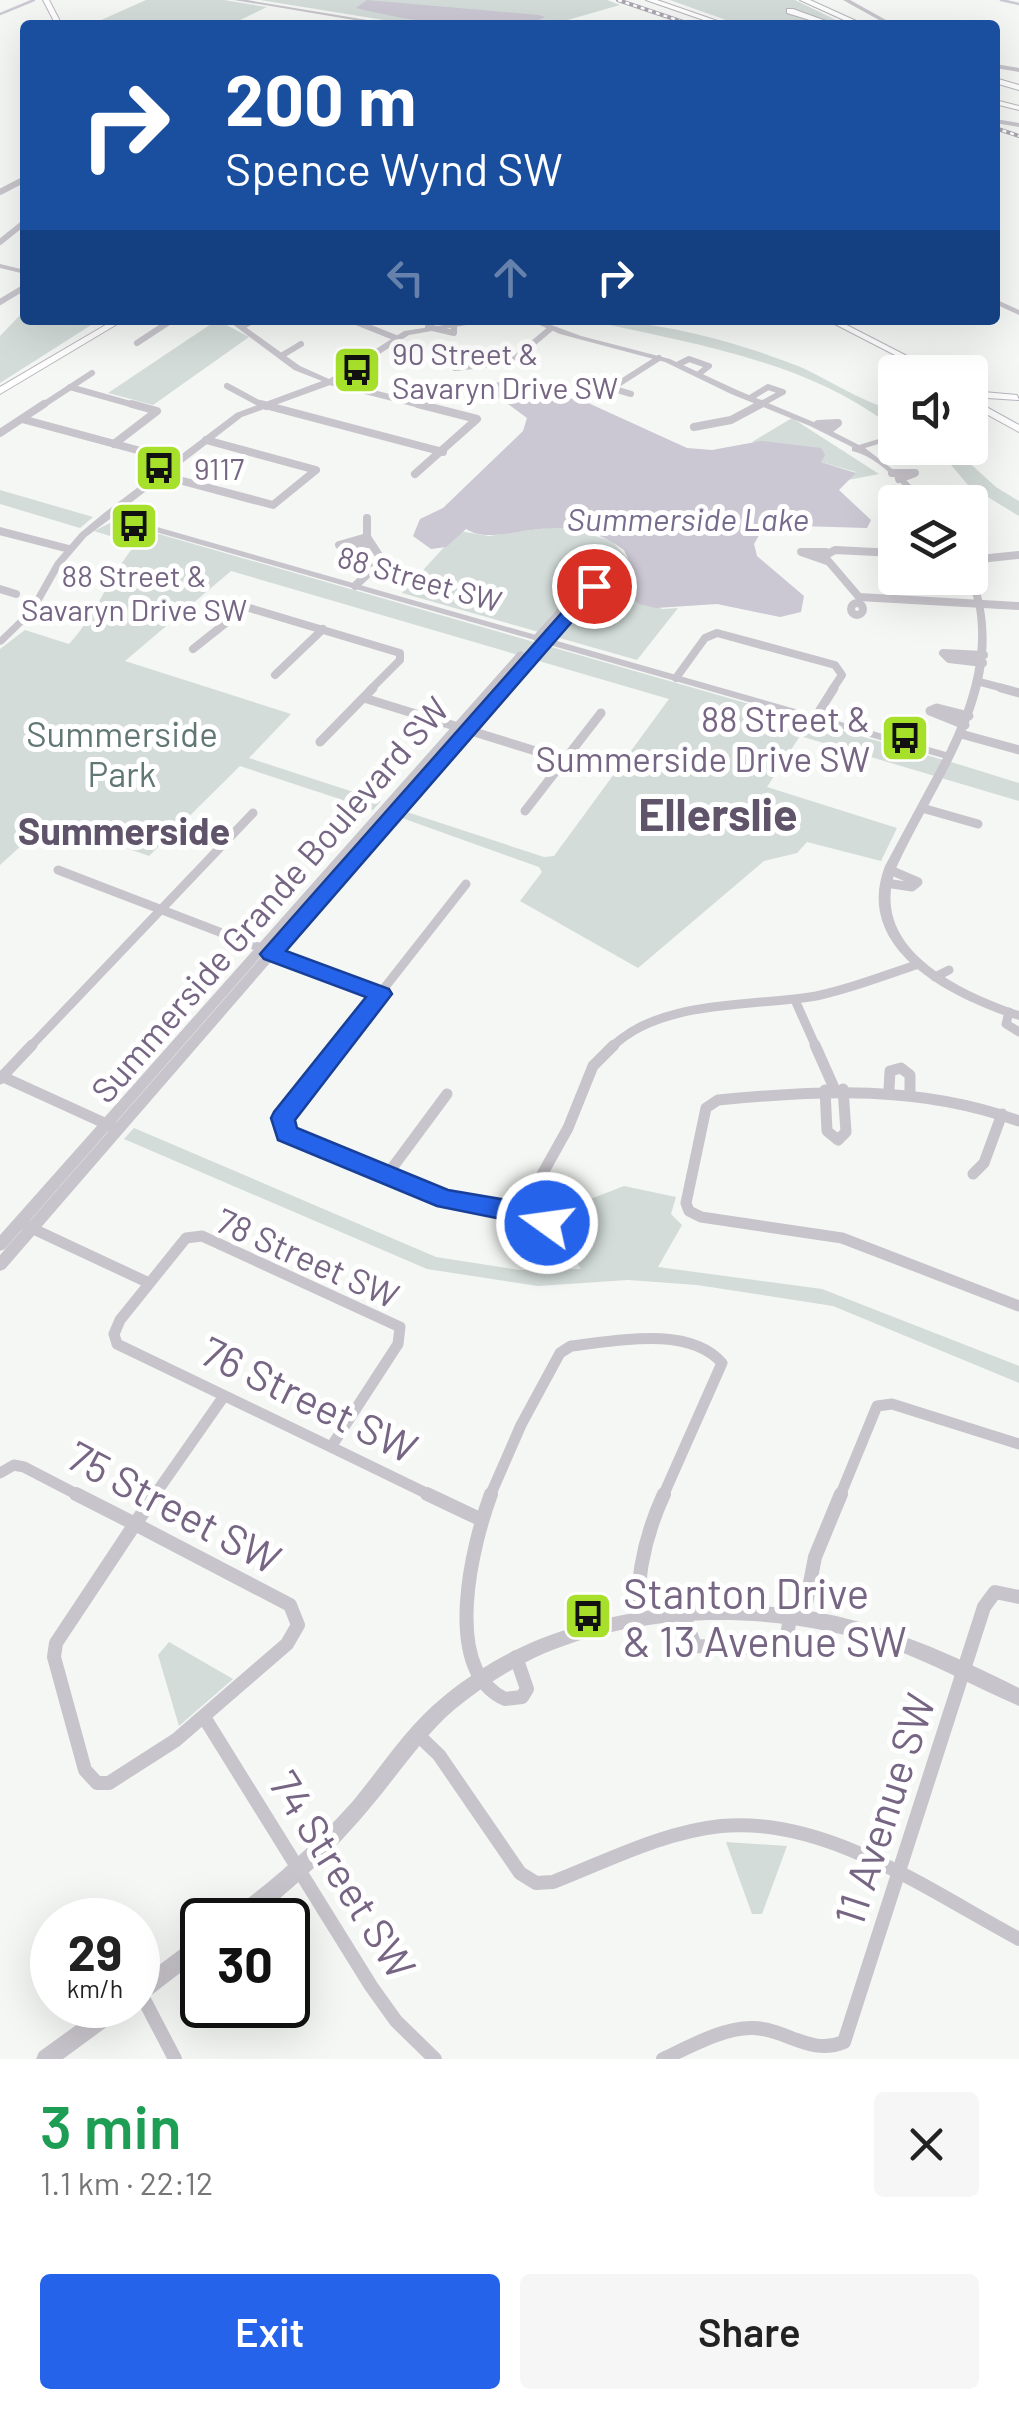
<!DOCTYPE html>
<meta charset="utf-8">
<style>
:root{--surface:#fff;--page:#f6f6f6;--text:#222;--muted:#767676;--accent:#2563eb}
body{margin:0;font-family:Barlow,sans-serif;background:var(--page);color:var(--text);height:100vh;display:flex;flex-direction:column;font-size:38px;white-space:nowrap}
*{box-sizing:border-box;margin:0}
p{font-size:32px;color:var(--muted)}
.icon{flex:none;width:55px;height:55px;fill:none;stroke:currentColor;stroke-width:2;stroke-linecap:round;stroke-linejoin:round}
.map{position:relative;height:2059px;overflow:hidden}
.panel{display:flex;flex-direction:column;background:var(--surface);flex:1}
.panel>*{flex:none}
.top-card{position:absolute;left:20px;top:20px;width:980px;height:305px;border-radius:10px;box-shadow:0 10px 40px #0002;background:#1a4fa0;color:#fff;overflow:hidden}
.controls{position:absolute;left:878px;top:355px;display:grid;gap:20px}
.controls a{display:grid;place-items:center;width:110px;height:110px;border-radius:10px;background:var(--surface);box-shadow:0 10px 40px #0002;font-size:50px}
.speed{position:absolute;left:30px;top:1898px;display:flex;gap:20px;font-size:50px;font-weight:700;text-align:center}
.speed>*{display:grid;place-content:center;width:130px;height:130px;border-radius:50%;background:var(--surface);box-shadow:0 10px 40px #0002;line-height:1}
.speed small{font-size:25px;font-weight:400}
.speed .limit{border:5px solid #111;border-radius:15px;background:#fff;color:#111}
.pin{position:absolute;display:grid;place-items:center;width:85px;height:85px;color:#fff;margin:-42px;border:5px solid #fff;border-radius:50%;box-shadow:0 2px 10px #0007}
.me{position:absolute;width:110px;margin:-55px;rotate:284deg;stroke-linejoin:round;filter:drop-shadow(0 0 8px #0008)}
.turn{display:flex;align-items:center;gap:35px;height:210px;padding:0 40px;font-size:45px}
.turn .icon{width:130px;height:130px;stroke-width:2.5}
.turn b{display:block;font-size:70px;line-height:85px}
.lanes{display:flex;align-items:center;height:95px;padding:0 40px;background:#0003;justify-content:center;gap:50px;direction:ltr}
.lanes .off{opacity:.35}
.round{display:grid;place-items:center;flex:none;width:105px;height:105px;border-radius:10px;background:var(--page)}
.headline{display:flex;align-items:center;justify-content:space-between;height:170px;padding:0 40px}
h1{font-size:60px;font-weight:600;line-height:75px;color:#1e9e55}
.primary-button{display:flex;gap:20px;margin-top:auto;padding:20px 40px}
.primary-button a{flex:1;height:115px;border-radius:10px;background:var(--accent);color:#fff;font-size:40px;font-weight:600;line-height:115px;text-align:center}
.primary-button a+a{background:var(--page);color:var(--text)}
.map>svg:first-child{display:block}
.green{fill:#d3dcd9}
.water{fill:#cbc7d3}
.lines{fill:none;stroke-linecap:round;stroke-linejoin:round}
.stream{stroke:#cbc7d3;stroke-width:2.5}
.secondary-casing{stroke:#bbb6c0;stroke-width:2}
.motorway-casing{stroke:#b8b5bb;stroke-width:2}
.minor-far5{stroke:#c8c4cb;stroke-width:5}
.minor-far4{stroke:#c8c4cb;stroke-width:6}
.minor-far3{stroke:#c8c4cb;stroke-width:8}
.minor-far2{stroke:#c8c4cb;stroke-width:9}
.minor-far1{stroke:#c8c4cb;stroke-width:11}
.minor{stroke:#c8c4cb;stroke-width:14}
.tertiary{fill:#c8c4cb;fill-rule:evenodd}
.secondary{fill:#fff;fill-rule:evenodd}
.motorway{fill:#fff;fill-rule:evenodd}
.rail-casing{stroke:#aaa5b0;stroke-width:4}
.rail{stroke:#fff;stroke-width:2.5;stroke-dasharray:4;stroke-linecap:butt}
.route{fill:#2563eb;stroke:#184099;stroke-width:2.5}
.labels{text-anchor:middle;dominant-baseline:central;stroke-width:10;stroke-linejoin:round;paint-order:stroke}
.far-poi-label{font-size:30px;fill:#766684;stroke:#fff;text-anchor:start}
.far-street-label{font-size:30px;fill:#766684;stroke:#fff}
.far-water-label{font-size:32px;font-style:italic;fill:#786c8e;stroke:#fff}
.poi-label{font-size:35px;fill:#766684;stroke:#fff;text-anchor:end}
.park-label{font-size:35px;fill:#617774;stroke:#fff}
.street-label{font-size:35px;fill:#766684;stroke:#fff}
.neighbourhood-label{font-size:38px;font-weight:bold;fill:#5f546a;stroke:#fff}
.near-street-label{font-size:42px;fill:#766684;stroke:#fff}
.near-poi-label{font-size:42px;fill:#766684;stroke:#fff;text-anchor:start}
.district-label{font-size:45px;font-weight:bold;fill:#5f546a;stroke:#fff}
</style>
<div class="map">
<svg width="1019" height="2059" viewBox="0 0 1019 2059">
<rect width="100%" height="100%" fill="#f4f7f4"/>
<g class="green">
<path d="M146,0h78l43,7 -37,18h-140z"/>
<path d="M260,0h347l13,5 -70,20h-135z"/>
<path d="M670,0h125l51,25h-106z"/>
<path d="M25,310v10h74l-99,63v-47z"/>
<path d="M217,320l32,17 -96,68 -45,-12z"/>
<path d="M587,320c69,0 147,21 211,46 27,11 73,42 97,43v22l-10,1 2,-9c-86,-64 -199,-80 -300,-103z"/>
<path d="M792,418l87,56 -36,7 13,-9 -104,-30z"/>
<path d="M926,448h27l43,39 23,14v15l-51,-31 -22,-26z"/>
<path d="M0,490l93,27 -13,11 -80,-24z"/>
<path d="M114,521l847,244 58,18v18l-219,-65 -33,51 130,41 -16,33 -74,-19 -10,11 -33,8 -126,107 -118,-67 22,-29 -3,-5 -137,-49 5,-6 137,45 10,-1 115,-157 -438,-128 -106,90 166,53 -42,44 132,43 -8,9 -133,-44 -91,90 -82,-29 -33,7 -34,31v-216l25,-19 44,14c28,-30 40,-68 67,-100l-42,-13z"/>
<path d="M561,526l51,15 19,21 -7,24 38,23 16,-1 -41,52 -235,-67 57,-62 30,5z"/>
<path d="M134,1128l302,129 83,13 62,-1 -23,-39 11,-9 -2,-13 57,-22 52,11 -5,17 11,11 -24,42 164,22 197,77v17l-186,-77 -136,-21 -69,-5 -90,6 -111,-17 -303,-130z"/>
<path d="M169,1642l64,37 -54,47 -21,-71z"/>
<path d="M726,1842l61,4 -25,68h-10z"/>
</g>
<g class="water">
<path d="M367,0l171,15 7,2c-42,22 -143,2 -189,-9z"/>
<path d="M500,382l86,20 101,46 25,2 49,-9 60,7 4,7 -4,7 35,11 -17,17 32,30 -4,8 -68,-2 -38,6 -7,12 3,12 47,40 -3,16 -21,5 -63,-13 -61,4 -17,-4 -15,-14 8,-23 -8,-17c-64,-48 -124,1 -158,-21l-20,18 -15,2 -18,-13 7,-17 23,-11 80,-77 4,-13 -26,-19 -30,-6 10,-8z"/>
</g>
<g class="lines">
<g class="stream">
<path d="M1001,0l18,4"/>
<path d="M0,14l34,-14"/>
</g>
<g class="secondary-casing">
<g id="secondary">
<path d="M43,0h6l13,25h-6z"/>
<path d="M114,320h10l-124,74v-7z"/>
<path d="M827,320h10l101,52h-10z"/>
<path d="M972,391l45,4 2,5 -47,-3 -2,-1z"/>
<path d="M970,398l49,27v7l-49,-27z"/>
</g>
</g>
<g class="motorway-casing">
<g id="motorway">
<path d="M646,0h11l72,25h-11z"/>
<path d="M800,0h10l55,25h-10z"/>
<path d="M787,9h6l44,16h-11l-39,-12z"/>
<path d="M995,78l24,7v5l-24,-7z"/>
<path d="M995,100l24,6v4l-24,-6z"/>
</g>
</g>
<path class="minor-far5" d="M21,181l4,-2"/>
<g class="minor-far4">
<path d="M0,192l25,-13"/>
<path d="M0,242l25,-20"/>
<path d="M0,302l25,-15"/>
<path d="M351,320l45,18"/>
<path d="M243,326l11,-6"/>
<path d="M428,327l26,6v-10"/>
<path d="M137,343l35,-23"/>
<path d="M281,356l20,-12"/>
<path d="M679,364l10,-5 20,7 -9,7"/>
<path d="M455,368l56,-6 39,-33"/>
<path d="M587,381l44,13"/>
<path d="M330,382l98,25"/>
<path d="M227,386l39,21"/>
<path d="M70,387l71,20"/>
<path d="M612,388l47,-30"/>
<path d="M750,398l18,-11 15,5 -27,15"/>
<path d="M40,407l52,-34"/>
</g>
<g class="minor-far3">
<path d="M261,404l182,48"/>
<path d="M22,419l156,42"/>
<path d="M818,424l20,-1 -9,7"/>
<path d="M694,427l37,-7 30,-16"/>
<path d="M0,433l44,-29"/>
<path d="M114,444l43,-33 -25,-7"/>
<path d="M892,473h23l-16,6"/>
<path d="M415,474l62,-55 -59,-15"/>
<path d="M160,475l113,30 43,-35 -110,-30"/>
<path d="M900,502l-5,-8 16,-5"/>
<path d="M0,531l69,18"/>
<path d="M367,537l-28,8 31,-1"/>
<path d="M826,552h-25l26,9"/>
<path d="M895,553l-60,-3 -11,6 35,41 160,9"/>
<path d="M970,560l49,-5"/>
<circle cx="587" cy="588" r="6"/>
<path d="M355,586l27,-26 -15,-23v-19"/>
<path d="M0,589l16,5"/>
<circle cx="857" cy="609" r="6"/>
<path d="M537,638l43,-48"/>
<path d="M193,649l53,-42 154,46v7l-30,30"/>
<path d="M983,663l-34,-4 -6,-6 41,2"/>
<path d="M275,675l48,-46"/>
<path d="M676,678l29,-40 12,-5 118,32 7,10 -10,15"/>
<path d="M980,682l30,8"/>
</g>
<g class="minor-far2">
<path d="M1001,688l18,5"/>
<path d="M364,698l201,62"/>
<path d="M815,718l19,-30"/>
<path d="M965,725l-35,-14 7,-3 32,8"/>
<path d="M961,734l58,16"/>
<path d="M320,742l53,-54"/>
<path d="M922,808l56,16"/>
<path d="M525,811l76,-98"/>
<path d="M58,870l323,124"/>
<path d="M886,883l26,4 6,-5 -28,-12"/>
<path d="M935,977l14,-7"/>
<path d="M795,1000l21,47"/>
<path d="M1009,1012l-3,12 13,8"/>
<path d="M30,1047l223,-234"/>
<path d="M338,1047l128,-163"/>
<path d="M612,1047c48,-48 140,-40 204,-51 35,-7 69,-21 103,-32"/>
</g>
<g class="minor-far1">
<path d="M340,1045l-54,69 -5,13 9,8 138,58 86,19 11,-7 43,-77 25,-62 21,-21"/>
<path d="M815,1045l20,45"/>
<path d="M1,1076l112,51"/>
<path d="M0,1079l32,-34"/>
<path d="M889,1089l1,-18 11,-3 9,7v16"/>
<path d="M825,1090l2,41 11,9 8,-8 -3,-43"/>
<path d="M1019,1121c-100,-36 -197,-31 -301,-21l-12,8 -20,95 3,8 12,6 141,21 177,68"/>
<path d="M973,1174l11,-11 18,-49"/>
<path d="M387,1175l60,-81"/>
<path d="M518,1212l26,10 11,-1 1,-12 -27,-11"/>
<path d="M27,1226l122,57"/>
<path d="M202,1236l198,91 -2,17 -67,103 -214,-103 -3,-10 6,-14 66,-82z"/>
<path d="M331,1447l101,49"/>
<path d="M0,1473l14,-8 10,2 56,29"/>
<path d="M154,1496l70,-100"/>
<path d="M490,1496l31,-71 39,-72 11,-7c44,-5 118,-21 151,17l-59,133"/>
<path d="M840,1496l37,-90 15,-2 127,40"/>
</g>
<g class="minor">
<path d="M76,1494l59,30"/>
<path d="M427,1494l55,26"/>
<path d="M491,1494c-18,49 -51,175 14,205l17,-2 5,-8 -11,-32"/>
<path d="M135,1524l155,81 8,20 -11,19 -111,96 -67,43h-12l-12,-13 -31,-113 2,-14z"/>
<path d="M135,1524l21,-30"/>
<path d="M684,1616l11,30 75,3 16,-6 4,-26"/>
<path d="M803,1619l12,-62 26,-63"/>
<path d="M638,1621c-2,-45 7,-86 26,-127"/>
<path d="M204,1717l167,269 25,35 39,38"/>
<path d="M418,1735l21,20 81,118 16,10 17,-1c54,-21 110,-50 168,-56 105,-10 210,66 298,113"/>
<path d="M140,1992l35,67"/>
<path d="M663,2059c26,-12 61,-32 90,-31 34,1 57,28 91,14l140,-435 11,-15 24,5"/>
</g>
<g class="tertiary">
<path d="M234,0h13l150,25h-13z"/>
<path d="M843,0h7l45,25h-7z"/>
<path d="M995,64l24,4v4l-24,-4z"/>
<path d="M995,119l24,4v4l-24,-4z"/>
<path d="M0,264l25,6v4l-25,-6z"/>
<path d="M995,299l24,11v5l-24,-11z"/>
<path d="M227,320h9l64,46 29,13 75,-48 73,-11h18l-86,15 -76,49 -91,33 -127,98 831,237c22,-45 38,-94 30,-144 -2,-10 -6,-21 -9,-30h3v-8l3,1c45,110 -32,200 -76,295 -32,81 61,124 122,145v9c-64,-20 -167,-69 -134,-154l58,-108 -397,-114 -541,625 -5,2v-16l538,-614 -428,-122 -24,18 -24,28 -27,48 -32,31 -3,1v-8l28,-27 27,-48 25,-29 24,-20 132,-100 86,-32 -28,-11z"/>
<path d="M528,320h10l43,16 89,23 67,31 79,33 43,22 36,-11v5l-30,9 39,30 24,24h-8c-19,-18 -43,-46 -68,-51v-4l-42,-21 -79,-32 -66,-32 -105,-28z"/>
<path d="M989,410h3v4l-22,6v-5z"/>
<path d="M521,651l5,3 -2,2 -519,593 -5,2v-16l518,-583z"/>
<path d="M703,1604c36,1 71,2 107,7 74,12 143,44 209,77v18c-44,-19 -86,-43 -132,-59 -108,-36 -236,-38 -342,6 -32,14 -63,34 -90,56 -25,21 -45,49 -65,74 -20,26 -42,51 -65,74 -12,12 -63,60 -76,63 -6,2 -16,0 -22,0l2,-7c45,-34 87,-70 124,-112 29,-35 54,-75 90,-104 78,-64 161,-84 260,-93z"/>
<path d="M202,1935v21l-57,44 -7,3v-22l57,-43z"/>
<path d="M104,2005h26l-3,7 -64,47h-27l3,-7z"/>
</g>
<use href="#secondary" class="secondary"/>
<use href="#motorway" class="motorway"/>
<g class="rail-casing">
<g id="rail">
<path d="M618,0l74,25"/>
<path d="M995,128l24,8"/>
</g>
</g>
<use href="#rail" class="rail"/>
</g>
<path class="route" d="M589,582l14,4 -317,365 103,38 3,5 -97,126 2,8 151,62 70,12 38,13 4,8 -13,10 -31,-11 -79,-16 -159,-66 -7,-22 3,-6 92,-115 -102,-38 -4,-5z"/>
<defs>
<g id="bus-square" transform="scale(2.5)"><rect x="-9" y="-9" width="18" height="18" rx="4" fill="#a6e02a" stroke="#fff"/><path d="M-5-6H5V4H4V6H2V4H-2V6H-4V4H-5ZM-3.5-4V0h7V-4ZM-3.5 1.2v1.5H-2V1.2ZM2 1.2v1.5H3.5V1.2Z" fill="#111"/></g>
</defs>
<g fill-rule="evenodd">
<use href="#bus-square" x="357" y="370"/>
<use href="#bus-square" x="159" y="468"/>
<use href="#bus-square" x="134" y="526"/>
<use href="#bus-square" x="905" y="738"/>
<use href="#bus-square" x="588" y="1616"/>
</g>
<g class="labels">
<g class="far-poi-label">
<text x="392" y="353">90 Street &amp;<tspan x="392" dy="34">Savaryn Drive SW</tspan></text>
<text x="194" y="468">9117</text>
<text x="134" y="575" text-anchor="middle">88 Street &amp;<tspan x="134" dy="34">Savaryn Drive SW</tspan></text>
</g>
<g class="far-street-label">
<text transform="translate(420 578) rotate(16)">88 Street SW</text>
</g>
<g class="far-water-label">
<text x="688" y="518">Summerside Lake</text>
</g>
<g class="poi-label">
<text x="870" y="718">88 Street &amp;<tspan x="870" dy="40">Summerside Drive SW</tspan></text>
</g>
<g class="park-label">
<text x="122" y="733">Summerside<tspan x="122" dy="40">Park</tspan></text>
</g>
<g class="street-label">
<text transform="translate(269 899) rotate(-49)">Summerside Grande Boulevard SW</text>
<text transform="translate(308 1257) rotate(24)">78 Street SW</text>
</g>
<g class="neighbourhood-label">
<text x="124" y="830">Summerside</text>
</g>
<g class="near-street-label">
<text transform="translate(310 1398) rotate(26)">76 Street SW</text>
<text transform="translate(175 1506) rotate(28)">75 Street SW</text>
<text transform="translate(883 1809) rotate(-72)">11 Avenue SW</text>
<text transform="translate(344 1874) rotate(58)">74 Street SW</text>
</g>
<g class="near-poi-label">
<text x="623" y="1592">Stanton Drive<tspan x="623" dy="48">&amp; 13 Avenue SW</tspan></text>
</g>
<g class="district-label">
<text x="718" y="813">Ellerslie</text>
</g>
</g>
</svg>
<div class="controls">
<a><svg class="icon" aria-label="sound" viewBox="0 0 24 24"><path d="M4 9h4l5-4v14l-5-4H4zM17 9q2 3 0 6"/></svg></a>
<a><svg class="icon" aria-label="layers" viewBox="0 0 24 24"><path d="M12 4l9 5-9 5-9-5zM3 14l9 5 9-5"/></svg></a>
</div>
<div class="speed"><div>29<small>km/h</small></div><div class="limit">30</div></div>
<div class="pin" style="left:594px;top:586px;background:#d93025"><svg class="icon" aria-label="arrive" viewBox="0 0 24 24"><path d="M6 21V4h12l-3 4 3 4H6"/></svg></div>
<svg class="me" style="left:547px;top:1223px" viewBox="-20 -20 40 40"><circle r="17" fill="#2563eb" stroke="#fff" stroke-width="3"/><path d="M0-11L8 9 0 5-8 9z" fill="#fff"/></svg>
<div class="top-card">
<div class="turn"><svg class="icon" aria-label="right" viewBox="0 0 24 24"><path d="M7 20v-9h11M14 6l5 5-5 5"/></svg><div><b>200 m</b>Spence Wynd SW</div></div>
<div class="lanes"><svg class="icon off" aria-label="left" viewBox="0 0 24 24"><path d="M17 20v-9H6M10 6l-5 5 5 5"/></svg><svg class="icon off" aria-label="ahead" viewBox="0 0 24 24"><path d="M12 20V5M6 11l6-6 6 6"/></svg><svg class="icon" aria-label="right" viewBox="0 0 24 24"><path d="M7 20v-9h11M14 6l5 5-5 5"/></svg></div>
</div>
</div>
<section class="panel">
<div class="headline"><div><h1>3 min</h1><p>1.1 km · 22:12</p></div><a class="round"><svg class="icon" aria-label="close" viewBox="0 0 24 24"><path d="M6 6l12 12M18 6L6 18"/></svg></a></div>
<div class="primary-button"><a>Exit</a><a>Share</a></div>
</section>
